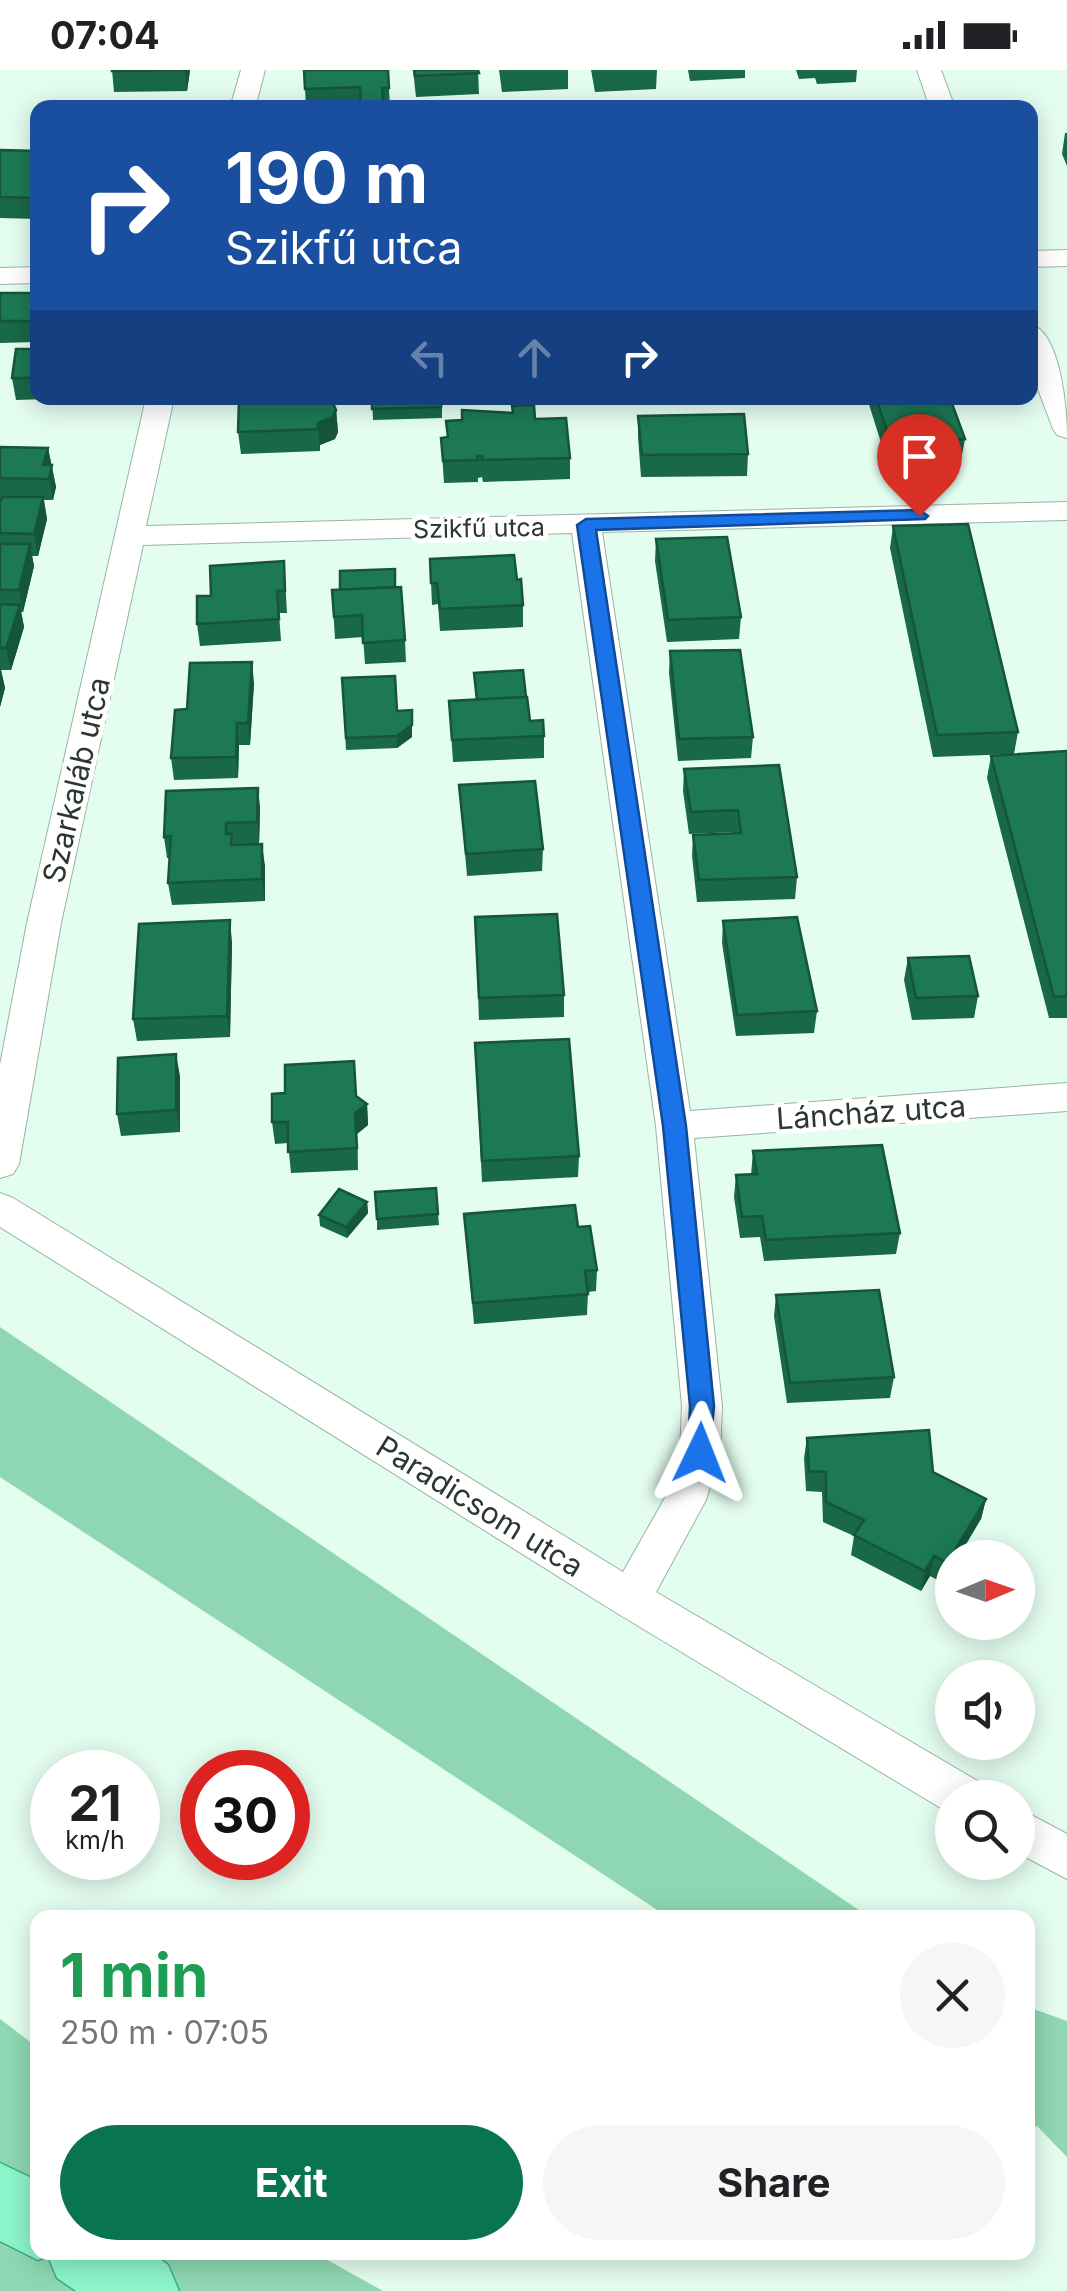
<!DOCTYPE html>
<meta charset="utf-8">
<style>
:root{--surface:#fff;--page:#f6f6f6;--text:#202124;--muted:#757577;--accent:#08754e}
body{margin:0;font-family:Inter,sans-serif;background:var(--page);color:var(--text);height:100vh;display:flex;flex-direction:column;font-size:38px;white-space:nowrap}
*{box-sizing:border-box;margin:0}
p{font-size:32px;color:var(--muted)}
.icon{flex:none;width:55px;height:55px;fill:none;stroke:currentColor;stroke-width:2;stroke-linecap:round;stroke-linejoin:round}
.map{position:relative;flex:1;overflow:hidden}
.drawer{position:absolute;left:30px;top:1840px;width:1005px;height:350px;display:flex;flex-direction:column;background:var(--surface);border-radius:20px;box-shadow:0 5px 25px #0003}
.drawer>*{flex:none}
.banner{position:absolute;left:30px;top:30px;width:1008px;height:305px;border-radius:20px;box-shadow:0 5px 25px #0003;background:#1a4fa0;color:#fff;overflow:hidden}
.needle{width:65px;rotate:88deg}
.buttons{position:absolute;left:935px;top:1470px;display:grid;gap:20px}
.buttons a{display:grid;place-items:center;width:100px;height:100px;border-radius:50%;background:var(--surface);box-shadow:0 5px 25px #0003;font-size:50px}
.speed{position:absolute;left:30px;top:1680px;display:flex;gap:20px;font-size:50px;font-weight:700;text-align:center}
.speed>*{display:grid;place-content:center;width:130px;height:130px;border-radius:50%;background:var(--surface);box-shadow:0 5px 25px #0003;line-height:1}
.speed small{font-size:25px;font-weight:400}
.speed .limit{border:15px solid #d22;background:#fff;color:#111}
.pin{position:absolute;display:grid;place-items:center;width:85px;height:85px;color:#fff;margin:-102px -42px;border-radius:50% 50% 50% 0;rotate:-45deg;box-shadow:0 0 10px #0007}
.pin .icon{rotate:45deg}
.me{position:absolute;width:110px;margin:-55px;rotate:2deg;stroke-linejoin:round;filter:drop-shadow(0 0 8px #0008)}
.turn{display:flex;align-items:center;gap:35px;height:210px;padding:0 30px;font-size:45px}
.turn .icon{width:130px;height:130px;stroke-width:2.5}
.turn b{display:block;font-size:70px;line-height:85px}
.lanes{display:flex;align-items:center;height:95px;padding:0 30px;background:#0003;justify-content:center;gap:50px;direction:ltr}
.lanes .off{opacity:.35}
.round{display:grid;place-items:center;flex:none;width:105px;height:105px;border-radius:52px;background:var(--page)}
.summary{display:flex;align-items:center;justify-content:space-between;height:170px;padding:0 30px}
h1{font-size:60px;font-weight:700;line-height:75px;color:#1e9e55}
.cta{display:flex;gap:20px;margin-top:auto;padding:20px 30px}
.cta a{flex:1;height:115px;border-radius:60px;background:var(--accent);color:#fff;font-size:40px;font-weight:700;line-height:115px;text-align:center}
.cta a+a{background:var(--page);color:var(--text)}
.status{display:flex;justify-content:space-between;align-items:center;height:70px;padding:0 50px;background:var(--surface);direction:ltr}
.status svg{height:28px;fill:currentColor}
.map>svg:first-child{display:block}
.green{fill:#8ed7b2}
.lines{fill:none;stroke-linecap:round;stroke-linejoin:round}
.street-casing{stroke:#9bb3a6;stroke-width:2}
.primary-casing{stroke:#39ad7e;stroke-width:3}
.street{fill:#fff;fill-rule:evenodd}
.primary{fill:#8cf4ca;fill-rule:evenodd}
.wall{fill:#196848}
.shaded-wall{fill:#14553b}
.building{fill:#1d7954;stroke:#14553b;stroke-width:2.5}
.route{fill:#1a73e8;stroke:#114b97;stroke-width:2.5}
.labels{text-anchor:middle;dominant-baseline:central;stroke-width:10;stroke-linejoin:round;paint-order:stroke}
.far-street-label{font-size:25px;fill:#2d3731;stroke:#fff}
.street-label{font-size:30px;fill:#2d3731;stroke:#fff}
</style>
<div class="status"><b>07:04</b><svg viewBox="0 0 49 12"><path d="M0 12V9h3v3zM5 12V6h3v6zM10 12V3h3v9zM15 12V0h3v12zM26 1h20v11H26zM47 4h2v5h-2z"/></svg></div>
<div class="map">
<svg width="1067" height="2221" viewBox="0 0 1067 2221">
<rect width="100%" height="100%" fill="#e3fdef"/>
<g class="green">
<path d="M0,1257l869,590h-201l-668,-440z"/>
<path d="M1028,1937l39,14v136l-29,-30 -10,-4z"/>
<path d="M0,1949l37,28 1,205 277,1 68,38h-383z"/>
</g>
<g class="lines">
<g class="street-casing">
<g id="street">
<path d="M241,0h24l-10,38h-25z"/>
<path d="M917,0h24l14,38h-25z"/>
<path d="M1067,180v16l-37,1v-16z"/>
<path d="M38,197v16l-38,1v-16z"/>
<path d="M1030,254c31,8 37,86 37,114l-10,-3 -4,-6 -23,-61z"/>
<path d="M146,328h28l-28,128 921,-24v18l-465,12 88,579 377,-28v28l-373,27 28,268 -2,47 -14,47 -50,92 325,191 6,15h-35v16l-3,-1 -334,-201 -615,-385v-34l13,5 610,374 43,-76 14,-43 2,-47 -26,-280 -84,-593 -429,12 -82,378 -42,241 -6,10 -13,4v-113l27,-142z"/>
<path d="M1018,1738l49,26v45l-49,-26z"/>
</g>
</g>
<g class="primary-casing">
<path id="primary" d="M0,2093l38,18v71h112l18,13 11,26h-103l-19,-13 -9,-22 -10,4 -38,-19z"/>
</g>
<use href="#street" class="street"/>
<use href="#primary" class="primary"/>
</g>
<g class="wall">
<path d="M112,0h78l-3,21 -73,1z"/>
<path d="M304,0h84l2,38h-84z"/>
<path d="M413,0h65l1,24 -63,3z"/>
<path d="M499,0h69v19l-66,3z"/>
<path d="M591,0h66l-1,19 -61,3z"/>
<path d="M688,0h57v8l-55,3z"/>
<path d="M796,0h61l-1,12 -39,2 -2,-6 -16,1z"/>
<path d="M1065,63h2v33l-5,-12z"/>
<path d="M0,80l38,1v68l-38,-1z"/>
<path d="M0,223h38v105h42l-64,2 -4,-22 24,-29 -1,-7 -35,1z"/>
<path d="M372,328h70v20l-69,2z"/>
<path d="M867,328h83l15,41 -4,21 -73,5z"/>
<path d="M317,329l19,11 2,22 -3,7 -15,6v6l-79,3 -3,-22z"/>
<path d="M512,336l23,13 35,39v21l-87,3 -1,-5 -4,1v4l-34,1 -3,-45 6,-1 -1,-16 16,-1 50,-7z"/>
<path d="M638,346l110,38 -1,22 -106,1 -3,-40z"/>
<path d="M0,377l48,1 8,39 -3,13h-9l3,19 -9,37h-6l2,10 -11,46h-2l3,15 -13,43h-10l4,18 -5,19z"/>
<path d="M893,456l125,206 -4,22 -81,3 -43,-209z"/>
<path d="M656,469l85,78 -2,22 -72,3 -12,-81z"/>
<path d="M430,489l87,21 6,25v22l-83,4 -2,-27 -6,1z"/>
<path d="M284,491l3,52h-8l2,28 -81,5 -3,-22 14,-28z"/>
<path d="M396,517l9,53 1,22 -41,2 -2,-27 -28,2 -3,-49z"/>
<path d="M670,581l83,86 -2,21 -73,3 -9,-88z"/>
<path d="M474,603l56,48 14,15v22l-91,4 -4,-61 27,-1z"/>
<path d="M342,608l55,33 15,26 -15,11 -51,2z"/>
<path d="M254,613l-4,62h-11l-1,33 -64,2 -3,-22 16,-49z"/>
<path d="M1067,681v267h-18l-62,-240 4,-22z"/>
<path d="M779,695l18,112 -2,22 -98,3 -5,-46 1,-21 44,-1 -1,-2 -47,2 -6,-43 1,-22z"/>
<path d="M459,715l84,64 -1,22 -75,5z"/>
<path d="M258,718l2,21 -1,35 6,22v35l-93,4 -4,-22 2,-25h-3l-3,-21z"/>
<path d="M475,847l89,78v22l-85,3z"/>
<path d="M723,851l94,90 -3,22 -78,3 -14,-93z"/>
<path d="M232,872l-2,95 -93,4 -4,-22z"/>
<path d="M908,888l70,38 -4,22 -62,2 -8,-40z"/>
<path d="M475,973l104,113 -1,21 -96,5z"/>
<path d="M180,1006v56l-59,4 -4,-22z"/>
<path d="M356,1026l11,8 1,21 -11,9 1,36 -67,3 -3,-30 -13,1 -3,-22z"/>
<path d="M753,1081l147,82 -4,21 -132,7 -4,-24 -20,1 -6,-41 2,-22h15z"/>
<path d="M436,1118l3,37 -62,5v-11z"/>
<path d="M367,1132l1,11 -21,25 -27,-12 -1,-11z"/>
<path d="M464,1144l114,13 19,43 -1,21 -8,1 -1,23 -113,9z"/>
<path d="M776,1226l118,81 -4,21 -103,5 -13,-87z"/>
<path d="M807,1368l126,34 53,27 -5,20 -29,39v9l-9,16 -13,-7 -9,15 -70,-36 3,-19 -31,-14 -1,-30 -16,-1 -2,-33z"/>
</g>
<g class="shaded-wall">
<path d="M185,0h5l-3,21 -2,-20z"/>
<path d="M336,340l2,22 -3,7 -15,6v6l-2,-28z"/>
<path d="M48,378l8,39 -3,13 -4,-21 -6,-14z"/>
<path d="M43,427l4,22 -9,37 -4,-22z"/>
<path d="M30,474l4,22 -11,46 -4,-22z"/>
<path d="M20,535l4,22 -13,43 -5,-22z"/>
<path d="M252,592l2,21 -4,62 -2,-22z"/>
<path d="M0,596l5,22 -5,19z"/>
<path d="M412,640v27l-15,11v-12z"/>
<path d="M237,653l2,22 -1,33 -2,-21z"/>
<path d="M258,718l2,21 -1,35 -2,-22z"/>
<path d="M262,774l3,22v35l-3,-22z"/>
<path d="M230,850l2,22 -2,95 -3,-21z"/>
<path d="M176,984l4,22v56l-4,-22z"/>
<path d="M367,1034l1,21 -11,9 1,36 -3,-57z"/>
<path d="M367,1132l1,11 -21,25 -1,-11z"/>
<path d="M986,1429l-5,20 -23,39h-6v9l-9,16 4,-20z"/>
<path d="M934,1486l-4,20 -9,15 4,-20z"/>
</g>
<g class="building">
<path d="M112,0h73l-73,1z"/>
<path d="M304,0h84l1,18h-7l2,20h-23l-1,-21 -55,2z"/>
<path d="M414,0h64l1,3 -64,3z"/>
<path d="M0,80l38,1 -2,47 -36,-1z"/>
<path d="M0,223h38v41h-4l3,-13h-37z"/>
<path d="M16,279h22v29h-26z"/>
<path d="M239,328h77v1l17,4 3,7 -3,7 -15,6v6l-80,3z"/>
<path d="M372,328h70l-1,9 -69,2z"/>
<path d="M876,328h74l15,41 -74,4z"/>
<path d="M534,335l1,14 31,-1 4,40 -88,2v-4h-5l1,4 -35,1 -2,-23 7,-1 -2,-16 16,-1v-10l51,3 -1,-7z"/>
<path d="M744,344l4,40 -106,1 -4,-39z"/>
<path d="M0,377l48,1 -5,17h9l-3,14 -49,-1z"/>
<path d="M2,427h41l-9,37 -34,-1v-30z"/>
<path d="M968,454l50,208 -81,3 -44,-209z"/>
<path d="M727,467l14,80 -73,3 -12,-81z"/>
<path d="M0,474h30l-11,46h-19z"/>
<path d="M514,485l3,25 4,-1 2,26 -83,4 -3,-26h-6l-1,-24z"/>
<path d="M284,491l1,30h-8l2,28 -82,5v-28h14l-1,-30z"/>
<path d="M395,499v18l-55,3v-19z"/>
<path d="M401,517l4,53 -42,3 -1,-28 -28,2 -2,-27z"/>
<path d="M0,534l20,1 -14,43h-6z"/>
<path d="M740,580l13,87 -74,2 -9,-88z"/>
<path d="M252,592l-4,61h-11l-1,34 -65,1 4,-48 12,-1 3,-46z"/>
<path d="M523,600l3,27 -49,3 -3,-27z"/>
<path d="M395,606l2,35 15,-1v15l-15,11 -51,2 -4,-60z"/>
<path d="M527,627l3,24 13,-1 1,16 -92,4 -3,-39z"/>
<path d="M1067,681v245l-13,1 -63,-241z"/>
<path d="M779,695l18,112 -98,3 -6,-45 48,-2 -3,-23 -47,2 -7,-43z"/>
<path d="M535,711l8,68 -77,5 -7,-69z"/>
<path d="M258,718l-1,34 -31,1v11h6l-1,11 31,-1v35l-94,4 3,-47 -7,1 2,-46z"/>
<path d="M557,844l7,81 -85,3 -4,-81z"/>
<path d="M797,847l20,94 -80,4 -14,-94z"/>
<path d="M230,850l-3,96 -94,3 6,-95z"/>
<path d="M969,886l9,40 -62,2 -8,-40z"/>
<path d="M569,969l10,117 -97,5 -7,-118z"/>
<path d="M176,984v56l-59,4 1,-56z"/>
<path d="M354,991l2,35 11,8 -12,9 2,35 -69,4v-30h-16v-28l13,-1v-28z"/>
<path d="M882,1075l18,88 -134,7 -4,-24 -20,1 -6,-42 21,-1 -4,-23z"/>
<path d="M436,1118l2,26 -61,5 -2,-27z"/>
<path d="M339,1119l28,13 -21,25 -27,-12z"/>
<path d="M575,1135l3,22 12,-1 7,44 -12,1 3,23 -115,9 -9,-89z"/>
<path d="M879,1220l15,87 -104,6 -14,-88z"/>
<path d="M929,1360l4,42 53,27 -39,64 -13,-7 -9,15 -71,-36 10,-15 -38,-18v-30l-17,-1 -2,-33z"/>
</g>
<path class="route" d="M919,440l9,6 -3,3 -329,11 90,596 28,280 -5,54 -9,3 -9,-3 -3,-7 2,-47 -27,-280 -86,-601 9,-6z"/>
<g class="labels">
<g class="far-street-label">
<text transform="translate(479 458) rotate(-1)">Szikfű utca</text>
</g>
<g class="street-label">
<text transform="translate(76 710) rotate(-77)">Szarkaláb utca</text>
<text transform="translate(871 1042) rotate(-4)">Láncház utca</text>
<text transform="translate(480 1436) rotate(32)">Paradicsom utca</text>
</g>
</g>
</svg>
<div class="buttons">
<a><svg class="needle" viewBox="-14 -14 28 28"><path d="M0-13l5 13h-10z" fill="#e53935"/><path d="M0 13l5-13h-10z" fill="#757577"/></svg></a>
<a><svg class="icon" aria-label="sound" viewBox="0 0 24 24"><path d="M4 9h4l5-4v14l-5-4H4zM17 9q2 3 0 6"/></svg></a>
<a><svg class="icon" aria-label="search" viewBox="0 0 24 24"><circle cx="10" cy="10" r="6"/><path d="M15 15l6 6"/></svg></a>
</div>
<div class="speed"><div>21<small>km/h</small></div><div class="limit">30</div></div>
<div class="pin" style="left:919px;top:446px;background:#d93025"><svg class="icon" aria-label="arrive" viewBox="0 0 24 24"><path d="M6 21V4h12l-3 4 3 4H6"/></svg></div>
<svg class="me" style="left:700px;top:1383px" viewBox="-20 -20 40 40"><path d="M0-17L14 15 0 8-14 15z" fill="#1a73e8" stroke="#fff" stroke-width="4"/></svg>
<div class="banner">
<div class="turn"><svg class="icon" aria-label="right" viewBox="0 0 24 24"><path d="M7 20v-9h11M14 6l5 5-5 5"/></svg><div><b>190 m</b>Szikfű utca</div></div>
<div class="lanes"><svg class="icon off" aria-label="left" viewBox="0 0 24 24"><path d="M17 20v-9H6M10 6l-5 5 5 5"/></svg><svg class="icon off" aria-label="ahead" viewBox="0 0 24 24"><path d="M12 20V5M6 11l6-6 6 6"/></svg><svg class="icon" aria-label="right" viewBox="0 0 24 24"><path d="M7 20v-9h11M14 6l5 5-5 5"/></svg></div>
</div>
<section class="drawer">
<div class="summary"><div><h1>1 min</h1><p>250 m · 07:05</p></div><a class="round"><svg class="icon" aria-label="close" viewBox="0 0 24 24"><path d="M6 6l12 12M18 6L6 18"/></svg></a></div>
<div class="cta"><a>Exit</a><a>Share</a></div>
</section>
</div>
